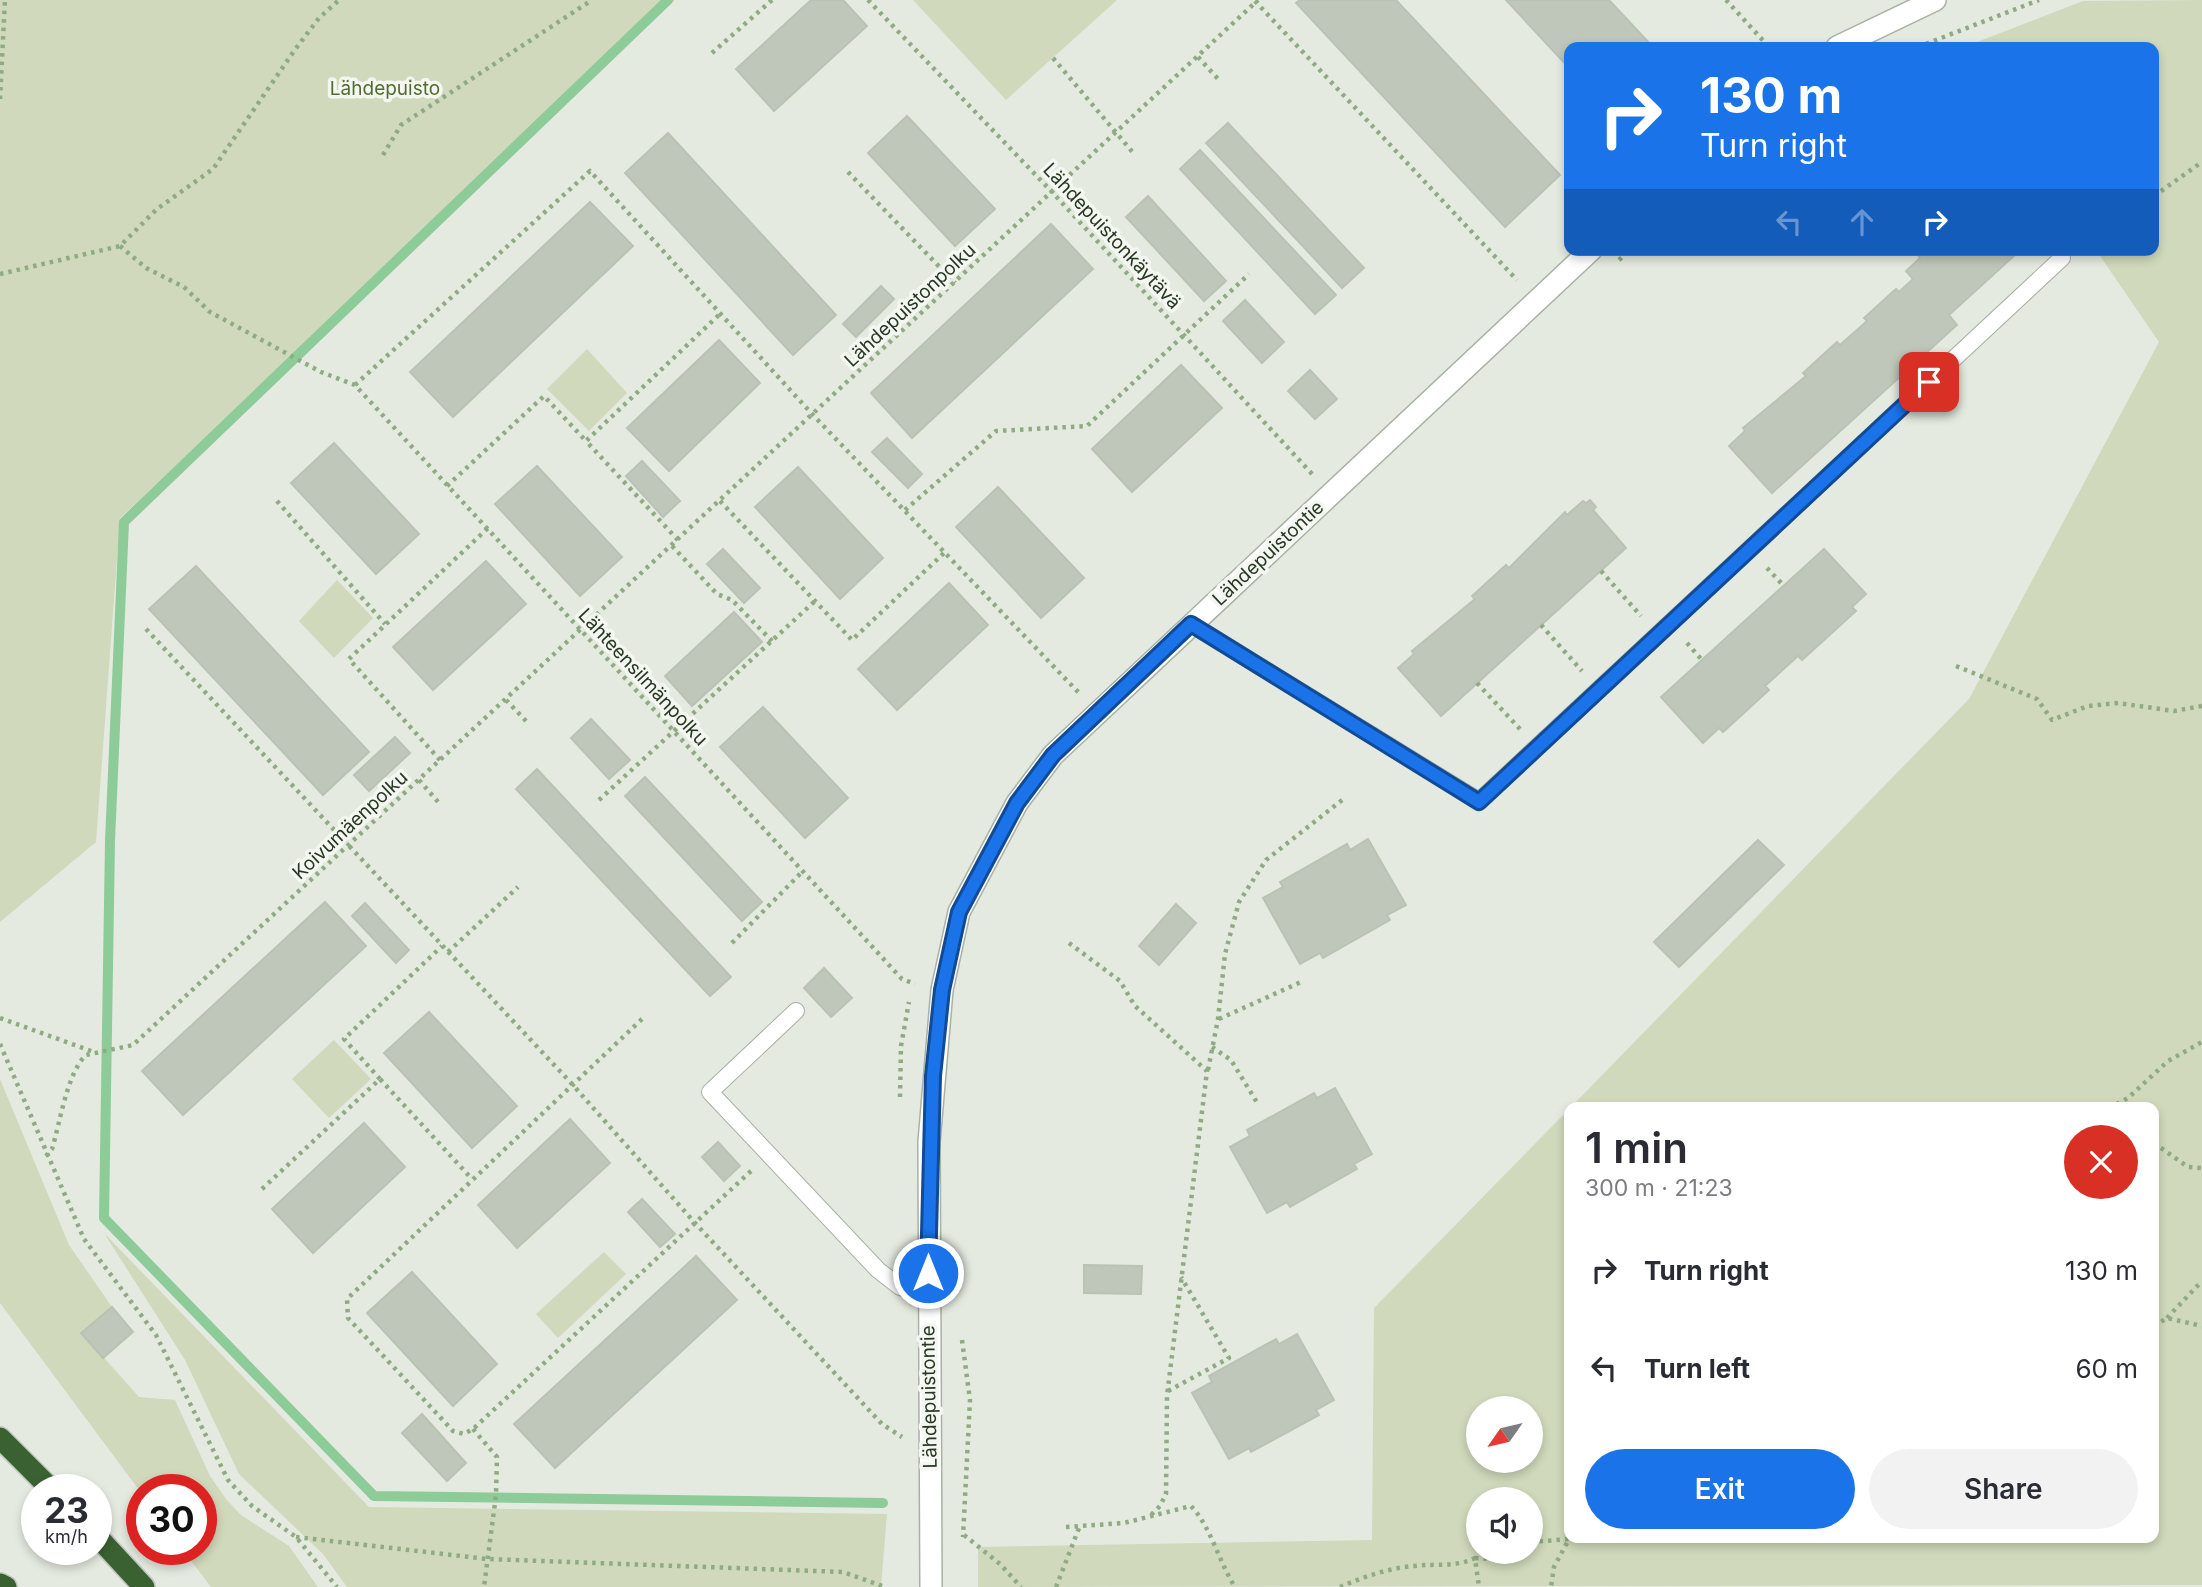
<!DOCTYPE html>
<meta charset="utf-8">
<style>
:root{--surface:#fff;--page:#f2f2f3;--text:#2b2b33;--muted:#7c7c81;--accent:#1a73e8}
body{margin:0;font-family:Inter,sans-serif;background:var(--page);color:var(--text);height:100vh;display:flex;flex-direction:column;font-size:26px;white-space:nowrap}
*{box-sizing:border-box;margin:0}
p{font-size:23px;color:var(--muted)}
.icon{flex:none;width:38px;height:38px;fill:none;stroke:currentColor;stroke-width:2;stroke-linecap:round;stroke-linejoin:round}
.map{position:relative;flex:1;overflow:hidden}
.side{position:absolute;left:1564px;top:1102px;width:595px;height:441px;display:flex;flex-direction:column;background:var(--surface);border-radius:14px;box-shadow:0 4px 10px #0003}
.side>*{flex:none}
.hud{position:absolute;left:1564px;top:42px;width:595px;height:214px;border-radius:14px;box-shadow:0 4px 10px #0003;background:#1a73e8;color:#fff;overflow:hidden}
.needle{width:46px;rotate:236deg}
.controls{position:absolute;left:1466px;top:1396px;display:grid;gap:14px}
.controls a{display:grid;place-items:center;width:77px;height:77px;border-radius:50%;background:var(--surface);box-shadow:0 4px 10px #0003;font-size:35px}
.speed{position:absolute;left:21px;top:1474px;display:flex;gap:14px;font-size:35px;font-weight:700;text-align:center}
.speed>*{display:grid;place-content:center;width:91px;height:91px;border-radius:50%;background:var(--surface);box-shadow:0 4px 10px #0003;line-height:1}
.speed small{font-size:18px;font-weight:400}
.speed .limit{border:10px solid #d22;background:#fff;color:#111}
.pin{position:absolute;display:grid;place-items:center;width:60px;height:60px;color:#fff;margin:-30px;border-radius:14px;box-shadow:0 4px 10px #0006}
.me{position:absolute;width:77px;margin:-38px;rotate:0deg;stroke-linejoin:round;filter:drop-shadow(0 0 5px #0008)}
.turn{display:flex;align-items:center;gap:24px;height:147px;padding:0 21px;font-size:32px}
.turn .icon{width:91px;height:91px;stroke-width:2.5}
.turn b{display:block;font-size:49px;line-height:60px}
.lanes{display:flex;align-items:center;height:66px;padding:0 21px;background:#0003;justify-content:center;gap:35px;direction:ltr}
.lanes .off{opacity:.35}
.round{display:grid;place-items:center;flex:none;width:74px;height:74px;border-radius:37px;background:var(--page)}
.overview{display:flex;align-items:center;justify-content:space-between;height:119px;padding:0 21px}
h1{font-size:42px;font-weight:600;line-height:52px}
.button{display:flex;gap:14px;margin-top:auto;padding:14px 21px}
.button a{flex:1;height:80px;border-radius:42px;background:var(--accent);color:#fff;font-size:28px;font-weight:600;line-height:80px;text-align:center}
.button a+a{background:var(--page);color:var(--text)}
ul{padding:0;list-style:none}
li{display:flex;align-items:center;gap:21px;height:98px;padding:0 21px}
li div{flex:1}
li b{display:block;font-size:26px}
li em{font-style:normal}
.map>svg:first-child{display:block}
.green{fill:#d0d9bb;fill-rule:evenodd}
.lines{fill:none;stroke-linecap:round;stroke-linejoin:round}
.stream{stroke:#8dcb98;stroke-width:10}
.building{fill:#bec7b9;stroke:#b9c3b4;stroke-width:2}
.lane-casing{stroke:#a8b1a4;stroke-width:18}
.street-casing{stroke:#a8b1a4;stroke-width:24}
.highway-casing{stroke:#c3c8c1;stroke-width:24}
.path{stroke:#8fab83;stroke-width:4.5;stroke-dasharray:3.5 5;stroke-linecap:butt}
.lane{stroke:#fff;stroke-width:16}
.street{stroke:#fff;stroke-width:21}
.highway{stroke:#3a6231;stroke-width:21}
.route-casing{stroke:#114b97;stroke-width:18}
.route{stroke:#1a73e8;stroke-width:12}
.labels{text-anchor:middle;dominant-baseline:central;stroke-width:7;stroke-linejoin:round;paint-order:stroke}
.park-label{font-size:19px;fill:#536c30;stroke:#f4f7f1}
.street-label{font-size:19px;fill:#283923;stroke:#f4f7f1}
</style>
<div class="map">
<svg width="2202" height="1587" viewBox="0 0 2202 1587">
<rect width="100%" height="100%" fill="#e4eae0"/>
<g class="green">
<path d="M0,0h675l-555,518 -24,324 -96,80z"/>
<path d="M913,0h204l-111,100z"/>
<path d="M2202,0v1585l-1224,2v-40l394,-7 2,-232 196,-200v430h584v-430h-584l399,-409 190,-357 -63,-92h58v-203h-190l119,-46zM1479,1409h52v52h-52zM1479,1500h52v52h-52z"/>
<path d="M587,349l40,44 -38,38 -42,-42z"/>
<path d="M337,580l36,38 -39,40 -35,-37z"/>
<path d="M334,1040l37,39 -42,39 -37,-39z"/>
<path d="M0,1079l69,166 43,62 -30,26 57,64 36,3 35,76 16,23 15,16 48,31 29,41h-107l-29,-38h19v-60h-59v5l-142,-191z"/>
<path d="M104,1233l265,274 518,7 -6,73h-534l-24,-33 -84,-80 -54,-114z"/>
<path d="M604,1252l22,22 -68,64 -22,-24z"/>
</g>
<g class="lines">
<path class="stream" d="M668,0l-544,522 -14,319 -6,377 270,278 509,7"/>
</g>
<g class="building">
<path d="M811,0h32l24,26 -93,85 -38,-42z"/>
<path d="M1300,0h96l164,175 -55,52 -209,-224z"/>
<path d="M1506,0h103l44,47h-83v22z"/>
<path d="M907,116l88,93 -40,37 -87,-93z"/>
<path d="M1228,123l136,145 -22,20 -136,-145z"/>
<path d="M668,133l168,182 -43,40 -168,-182z"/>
<path d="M1200,150l136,145 -21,19 -135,-145z"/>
<path d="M1148,196l78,85 -22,20 -78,-84z"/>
<path d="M590,202l43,44 -180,171 -43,-45z"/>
<path d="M1051,224l42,45 -181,169 -41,-45z"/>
<path d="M1923,250h87l5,5 -66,60 8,10 -185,168 -43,-47 16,-15 -2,-3 63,-52 -3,-3 34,-31 3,3 27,-24 -3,-3 32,-29 3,3 14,-13 -7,-8 14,-13 -2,-3z"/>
<path d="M881,286l13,13 -38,38 -13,-13z"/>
<path d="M1245,300l39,42 -22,21 -39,-42z"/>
<path d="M719,340l41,43 -91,88 -42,-43z"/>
<path d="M1181,365l41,43 -90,84 -40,-43z"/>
<path d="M1310,370l27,29 -22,20 -27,-28z"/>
<path d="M887,438l35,36 -14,14 -36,-36z"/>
<path d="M334,443l85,91 -43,40 -85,-91z"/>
<path d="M642,461l38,40 -17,16 -37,-41z"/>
<path d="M537,466l85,91 -42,39 -85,-92z"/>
<path d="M798,467l85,91 -43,41 -85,-92z"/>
<path d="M998,487l86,91 -43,40 -85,-91z"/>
<path d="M1590,500l6,7 -3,3 33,38 -185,168 -43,-48 16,-14 -2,-3 63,-52 -3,-3 34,-31 3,3 56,-56 2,3 16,-14 3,2z"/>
<path d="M723,549l37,39 -16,15 -37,-39z"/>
<path d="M1824,549l42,45 -14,13 4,4 -54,49 -4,-4 -33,30 4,4 -46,42 -4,-4 -16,15 -42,-46z"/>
<path d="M486,561l40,43 -93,86 -40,-43z"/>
<path d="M196,566l173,186 -46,43 -174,-186z"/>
<path d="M949,583l39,42 -91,85 -39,-41z"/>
<path d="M734,612l28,30 -70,64 -27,-30z"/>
<path d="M763,707l85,91 -43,40 -85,-91z"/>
<path d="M591,719l39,41 -21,19 -38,-41z"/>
<path d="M395,737l15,16 -41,38 -15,-16z"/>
<path d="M537,769l194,208 -21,19 -194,-207z"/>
<path d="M645,777l117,125 -20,19 -117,-125z"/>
<path d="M1368,839l38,66 -19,10 3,5 -67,38 -3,-5 -20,11 -37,-66 20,-11 -3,-5 67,-38 3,6z"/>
<path d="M1758,840l26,25 -105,102 -25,-25z"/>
<path d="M325,902l41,44 -183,169 -41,-44z"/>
<path d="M365,903l44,47 -13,13 -44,-47z"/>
<path d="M1176,904l20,19 -37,42 -20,-19z"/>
<path d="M824,968l28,30 -21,19 -27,-29z"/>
<path d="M429,1012l88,94 -45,42 -88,-95z"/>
<path d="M1335,1088l37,66 -18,10 3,5 -67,38 -3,-5 -20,11 -37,-66 20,-11 -3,-6 67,-37 3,5z"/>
<path d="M570,1119l40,44 -93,85 -39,-43z"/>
<path d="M364,1123l41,44 -92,86 -41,-44z"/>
<path d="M718,1142l22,24 -16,15 -22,-24z"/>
<path d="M642,1199l33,35 -15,13 -32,-35z"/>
<path d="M696,1256l41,44 -182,168 -41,-44z"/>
<path d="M1084,1265l58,1 -1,28 -57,-1z"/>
<path d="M412,1272l85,92 -44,42 -86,-93z"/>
<path d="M112,1307l21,25 -30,26 -22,-25z"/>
<path d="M1297,1334l37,66 -18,10 3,5 -68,37 -2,-4 -20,11 -37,-66 20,-11 -3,-6 67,-37 3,5z"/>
<path d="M422,1414l44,49 -19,18 -45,-48z"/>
</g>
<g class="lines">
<g class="lane-casing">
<g id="lane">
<path d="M1191,624l288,177 583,-543"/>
<path d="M796,1011l-86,81 168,178 22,17 28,7"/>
</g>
</g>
<g class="street-casing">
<g id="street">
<path d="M1837,47l98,-47"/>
<path d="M931,1587l-2,-445 13,-152 17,-78 58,-109 36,-48 538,-505"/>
</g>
</g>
<g class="highway-casing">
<g id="highway">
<path d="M0,1438l51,51"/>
<path d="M96,1535l48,52"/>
<path d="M0,1584l6,3"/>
</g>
</g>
<g class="path">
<path d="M868,0l184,192 261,283"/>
<path d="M1726,0l43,47"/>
<path d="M1255,1l262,279"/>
<path d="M1918,47l121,-47"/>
<path d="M712,53l60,-53"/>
<path d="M1198,57l21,23"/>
<path d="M1053,58l82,97"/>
<path d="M0,99l5,-99"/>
<path d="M383,155l18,-30 191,-125"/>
<path d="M848,172l107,111"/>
<path d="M2154,196l48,-34"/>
<path d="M120,246l26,22 38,19 26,25 111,60 34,13 547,594 13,5"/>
<path d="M1619,260l11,-10"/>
<path d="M0,274l120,-28 37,-37 56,-40 81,-118 25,-33 20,-18"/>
<path d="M355,385l235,-214 223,244 266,278"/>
<path d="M447,486l97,-90 42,45"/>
<path d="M277,501l108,123"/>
<path d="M720,501l132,139 93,-88"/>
<path d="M905,510l91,-79 91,-5 162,-152"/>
<path d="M678,540l-92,-99 136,-129"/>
<path d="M672,546l45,48 15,6 40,41"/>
<path d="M1767,568l17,18"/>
<path d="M1601,571l40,45"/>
<path d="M1541,625l41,46"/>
<path d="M146,629l426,455 123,139 187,201 20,13"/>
<path d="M1687,643l15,17"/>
<path d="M1956,666l81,33 15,21 36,-14 30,-3 56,8 28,-5"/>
<path d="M1477,683l43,46"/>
<path d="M506,700l21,22"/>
<path d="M440,760l-91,-101 139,-131"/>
<path d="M419,780l20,23"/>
<path d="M599,800l216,-199"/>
<path d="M732,943l69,-70"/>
<path d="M1069,943l51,38 15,25 72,65 -40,325 -1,98 -6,12 -11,11"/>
<path d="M448,952l70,-65"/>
<path d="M0,1018l94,34"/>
<path d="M642,1019l-295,280 1,19 105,113 11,3 9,-5 278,-258"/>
<path d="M1219,1019l82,-37"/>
<path d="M0,1044l84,195 72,96 72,145 24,26 44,31 41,50"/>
<path d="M1212,1047l19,13 27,44"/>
<path d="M1208,1070l10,-51 7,-65 14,-52 27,-42 80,-63"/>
<path d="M380,1079l-36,-40 98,-93"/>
<path d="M900,1097l1,-51 8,-44"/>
<path d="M2109,1108l19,-10 40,-37 34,-19"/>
<path d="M2154,1143l34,24 14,1"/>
<path d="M46,1156l6,-7c8,-26 15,-76 34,-94l47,-10 1125,-1045"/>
<path d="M262,1189l118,-110 91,99"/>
<path d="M2167,1318l35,-37"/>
<path d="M2154,1326l13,-8 35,8"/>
<path d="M962,1340l8,60 -7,137"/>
<path d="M1168,1391l61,-33 -48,-81"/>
<path d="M473,1429l24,28 -1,38 -12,92"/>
<path d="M1066,1527l58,-4 67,-17c20,21 28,56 44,81"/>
<path d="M964,1535l36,29 21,23"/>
<path d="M296,1537l191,22 356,13 42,15"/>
<path d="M1996,1538l2,3"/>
<path d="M1531,1542l38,-3 -15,28 -3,20"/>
<path d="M1475,1558l22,1 14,-7"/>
<path d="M1056,1587l23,-59"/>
<path d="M1340,1587c23,-10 49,-19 74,-21 22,-3 40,2 61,-8l4,29"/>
</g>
<use href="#lane" class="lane"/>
<use href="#street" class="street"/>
<use href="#highway" class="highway"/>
</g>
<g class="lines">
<g class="route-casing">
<path id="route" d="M928,1273l5,-197 9,-86 17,-78 58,-109 36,-48 138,-131 288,178 450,-420"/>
</g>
<use href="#route" class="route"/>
</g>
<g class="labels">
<g class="park-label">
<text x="385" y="88">Lähdepuisto</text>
</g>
<g class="street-label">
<text transform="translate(1112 236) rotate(47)">Lähdepuistonkäytävä</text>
<text transform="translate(910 305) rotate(-43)">Lähdepuistonpolku</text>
<text transform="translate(1268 553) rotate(-43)">Lähdepuistontie</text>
<text transform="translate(643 677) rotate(47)">Lähteensilmänpolku</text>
<text transform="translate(350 825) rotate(-43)">Koivumäenpolku</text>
<text transform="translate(929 1397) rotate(-91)">Lähdepuistontie</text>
</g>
</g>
</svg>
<div class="controls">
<a><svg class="needle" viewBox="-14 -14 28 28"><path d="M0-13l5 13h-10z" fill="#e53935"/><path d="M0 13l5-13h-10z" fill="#7c7c81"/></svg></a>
<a><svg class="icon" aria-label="sound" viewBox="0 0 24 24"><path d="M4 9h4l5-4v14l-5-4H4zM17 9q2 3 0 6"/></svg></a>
</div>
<div class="speed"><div>23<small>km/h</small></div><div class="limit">30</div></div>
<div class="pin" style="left:1929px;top:382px;background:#d93025"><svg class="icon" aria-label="arrive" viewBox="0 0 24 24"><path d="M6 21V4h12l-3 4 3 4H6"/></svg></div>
<svg class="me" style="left:928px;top:1273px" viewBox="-20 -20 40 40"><circle r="17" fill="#1a73e8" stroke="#fff" stroke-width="3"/><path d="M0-11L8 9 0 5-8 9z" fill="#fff"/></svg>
<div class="hud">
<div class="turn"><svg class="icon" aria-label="right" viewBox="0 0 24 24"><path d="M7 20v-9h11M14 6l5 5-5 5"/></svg><div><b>130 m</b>Turn right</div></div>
<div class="lanes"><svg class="icon off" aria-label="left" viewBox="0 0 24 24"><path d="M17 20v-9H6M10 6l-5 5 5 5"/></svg><svg class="icon off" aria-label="ahead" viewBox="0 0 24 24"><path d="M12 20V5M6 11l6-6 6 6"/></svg><svg class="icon" aria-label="right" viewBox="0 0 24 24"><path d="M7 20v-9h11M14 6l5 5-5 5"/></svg></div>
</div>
<section class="side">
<div class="overview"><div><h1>1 min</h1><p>300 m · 21:23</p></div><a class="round" style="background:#d93025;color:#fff"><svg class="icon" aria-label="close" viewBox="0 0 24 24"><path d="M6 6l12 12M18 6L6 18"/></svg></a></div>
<ul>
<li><svg class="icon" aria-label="right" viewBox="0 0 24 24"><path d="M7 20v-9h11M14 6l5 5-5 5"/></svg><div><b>Turn right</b></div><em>130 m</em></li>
<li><svg class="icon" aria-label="left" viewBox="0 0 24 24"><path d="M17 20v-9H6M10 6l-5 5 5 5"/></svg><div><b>Turn left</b></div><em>60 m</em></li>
</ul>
<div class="button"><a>Exit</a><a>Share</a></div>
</section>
</div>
